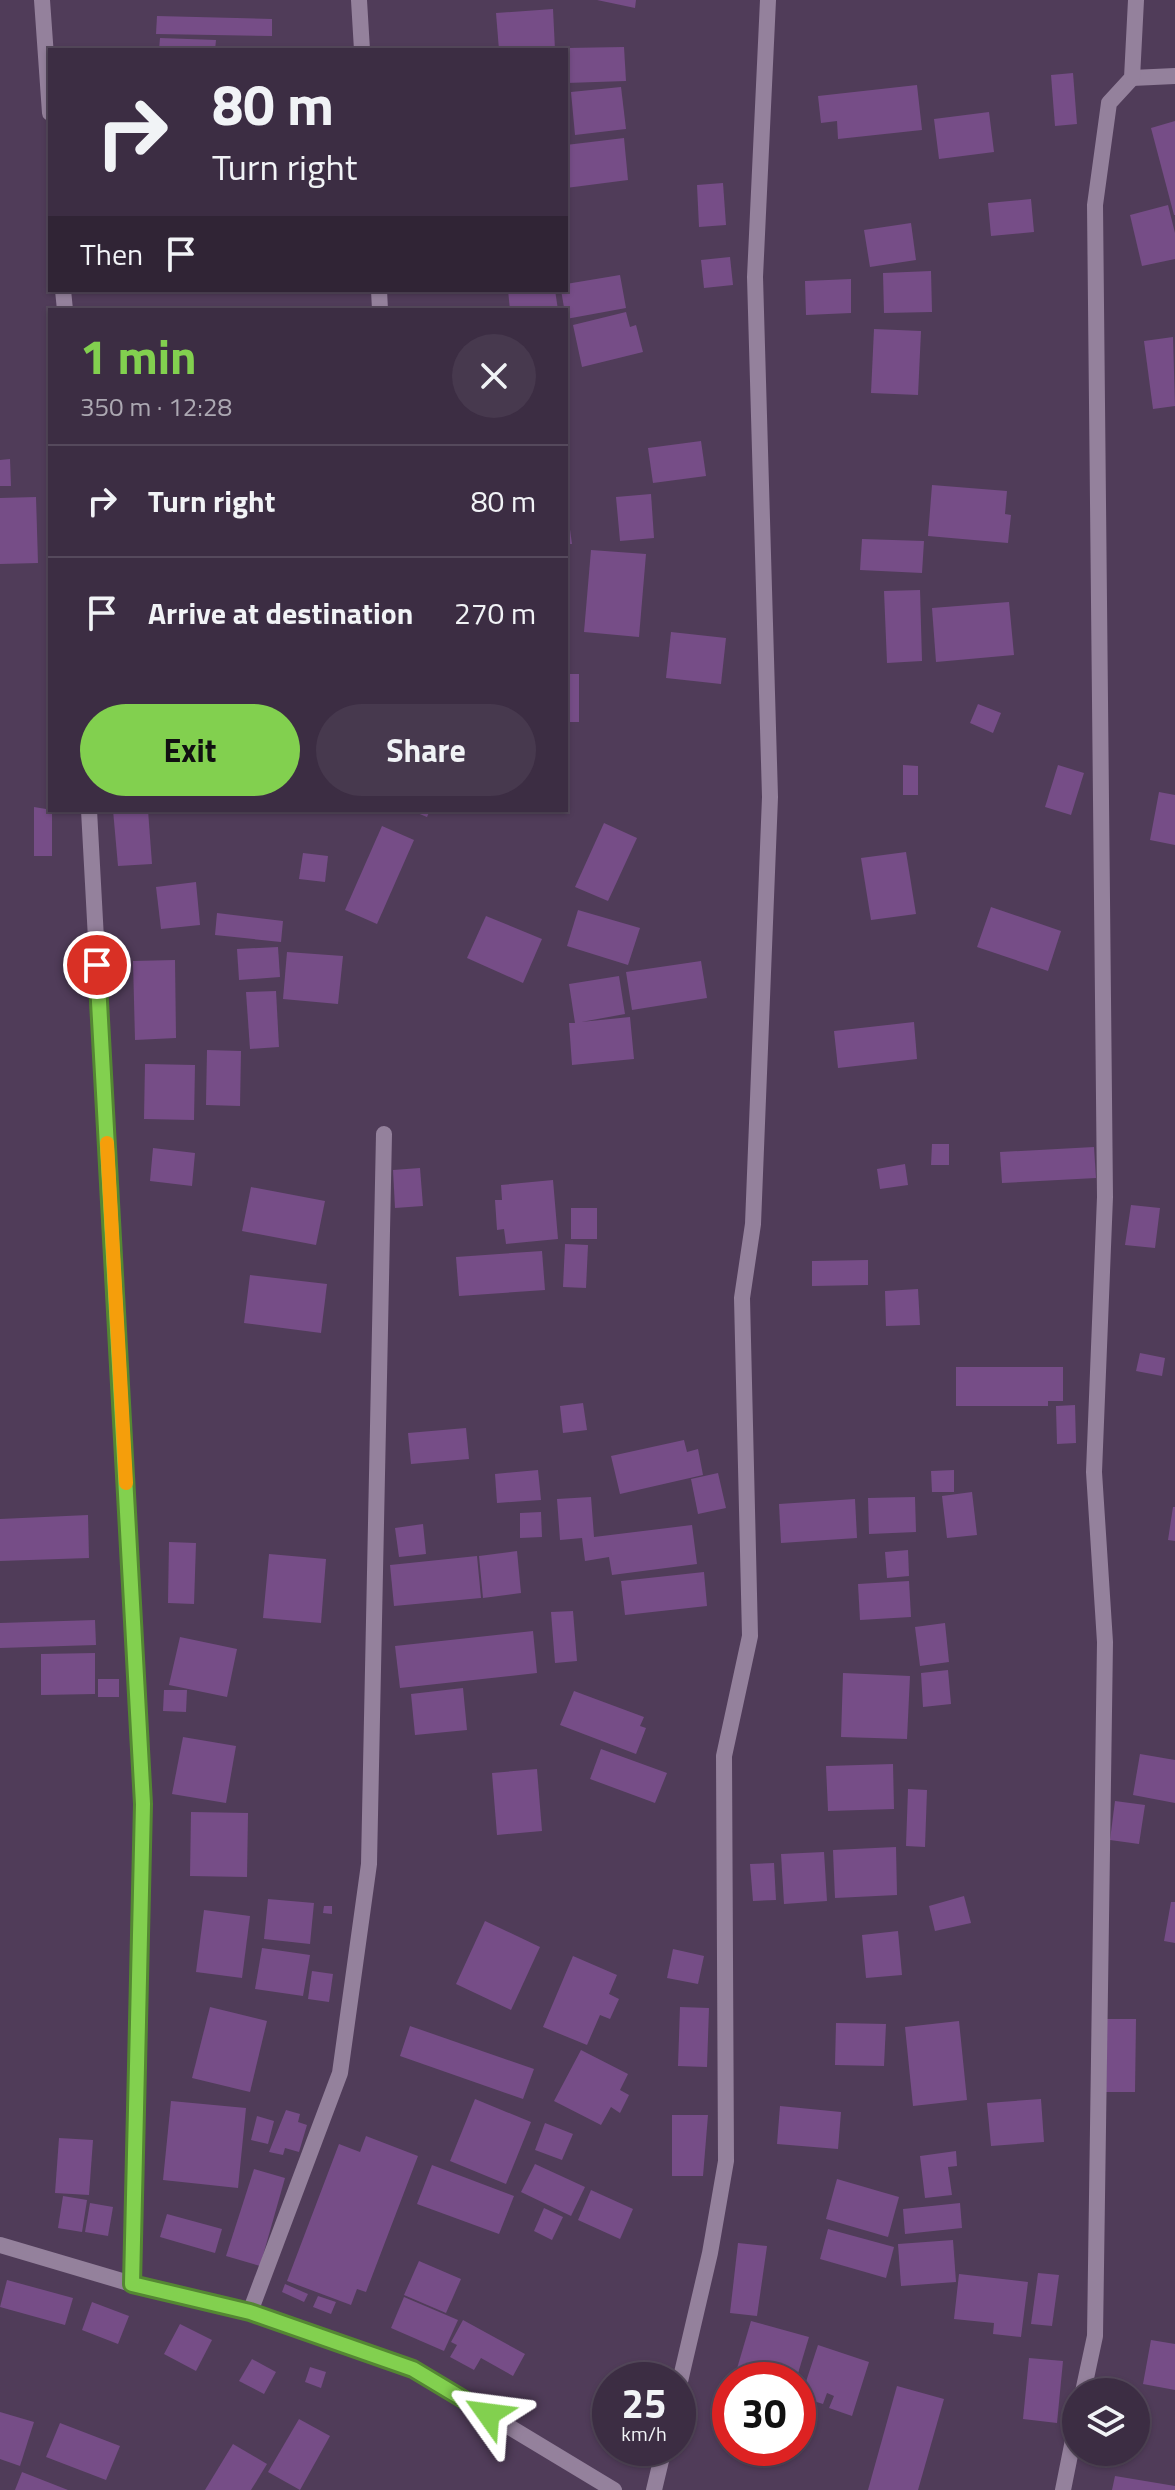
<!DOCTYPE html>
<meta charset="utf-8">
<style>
:root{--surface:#3c2d43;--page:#47394e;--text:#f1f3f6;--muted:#aca8b2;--line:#55495c;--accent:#82d04f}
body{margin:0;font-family:"Titillium Web",sans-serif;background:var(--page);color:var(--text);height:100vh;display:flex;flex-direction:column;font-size:30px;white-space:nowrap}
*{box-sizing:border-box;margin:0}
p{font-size:26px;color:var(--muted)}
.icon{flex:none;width:44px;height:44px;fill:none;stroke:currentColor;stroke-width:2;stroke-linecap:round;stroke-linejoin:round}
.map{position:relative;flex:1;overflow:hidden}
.side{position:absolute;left:48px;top:308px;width:520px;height:504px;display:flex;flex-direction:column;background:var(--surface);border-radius:0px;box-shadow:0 2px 6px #0004,0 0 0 2px var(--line)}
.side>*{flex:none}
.guide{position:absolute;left:48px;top:48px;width:520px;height:244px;border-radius:0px;box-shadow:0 2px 6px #0004,0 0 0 2px var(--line);background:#3c2d43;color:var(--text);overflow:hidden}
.tools{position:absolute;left:1062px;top:2378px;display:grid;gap:16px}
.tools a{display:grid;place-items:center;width:88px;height:88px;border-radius:50%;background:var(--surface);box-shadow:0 2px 6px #0004,0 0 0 2px var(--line);font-size:40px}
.speed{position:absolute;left:592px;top:2362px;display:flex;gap:16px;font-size:40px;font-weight:700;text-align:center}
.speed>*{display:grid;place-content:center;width:104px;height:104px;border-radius:50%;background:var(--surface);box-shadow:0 2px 6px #0004,0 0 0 2px var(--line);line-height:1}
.speed small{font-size:20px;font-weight:400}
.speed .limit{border:12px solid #d22;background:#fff;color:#111}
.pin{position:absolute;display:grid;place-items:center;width:68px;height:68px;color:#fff;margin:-34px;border:4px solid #fff;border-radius:50%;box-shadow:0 2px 8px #0007}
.me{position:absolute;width:88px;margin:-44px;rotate:301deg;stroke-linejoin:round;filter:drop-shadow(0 0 6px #0008)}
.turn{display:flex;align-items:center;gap:28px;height:168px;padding:0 32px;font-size:36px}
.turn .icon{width:104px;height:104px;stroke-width:2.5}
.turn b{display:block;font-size:56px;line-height:68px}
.then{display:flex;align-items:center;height:76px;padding:0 32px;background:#0003;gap:16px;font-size:30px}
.round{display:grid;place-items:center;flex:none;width:84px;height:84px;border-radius:42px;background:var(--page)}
.summary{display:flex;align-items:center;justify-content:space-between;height:136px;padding:0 32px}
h1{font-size:48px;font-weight:700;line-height:60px;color:var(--accent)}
.button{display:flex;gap:16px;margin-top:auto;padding:16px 32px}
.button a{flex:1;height:92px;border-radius:48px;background:var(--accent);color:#111;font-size:32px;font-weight:700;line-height:92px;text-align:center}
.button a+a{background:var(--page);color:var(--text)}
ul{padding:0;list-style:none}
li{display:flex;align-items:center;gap:24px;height:112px;padding:0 32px;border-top:2px solid var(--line)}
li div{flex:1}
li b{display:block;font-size:30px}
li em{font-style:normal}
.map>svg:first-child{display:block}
.building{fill:#764d87}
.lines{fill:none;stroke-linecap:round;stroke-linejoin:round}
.street{stroke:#94819c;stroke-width:16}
.route-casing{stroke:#548733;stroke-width:20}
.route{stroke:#82d04f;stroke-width:14}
.slow{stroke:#f59e0b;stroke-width:14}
</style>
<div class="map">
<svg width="1175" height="2490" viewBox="0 0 1175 2490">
<rect width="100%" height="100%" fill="#503c59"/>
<g class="building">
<path d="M597,0h39l-1,8z"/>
<path d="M553,9l2,41h-56l-3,-37z"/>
<path d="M157,16l115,3v17l-116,-2z"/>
<path d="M160,38l56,2 -1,10h-56z"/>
<path d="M624,47l2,34 -60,2v-35z"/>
<path d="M1073,73l4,51 -22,2 -4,-51z"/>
<path d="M917,85l5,45 -84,9 -1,-18 -16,2 -3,-27z"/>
<path d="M621,87l5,42 -51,6 -4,-43z"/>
<path d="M989,112l5,40 -55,7 -5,-40z"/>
<path d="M1175,121v94h-1l-23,-87z"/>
<path d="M624,138l4,42 -62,8v-43z"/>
<path d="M723,183l3,42 -27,2 -2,-42z"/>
<path d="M1031,199l3,33 -43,4 -3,-33z"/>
<path d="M1168,205l7,28v26l-33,7 -12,-51z"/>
<path d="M911,223l5,37 -46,7 -6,-37z"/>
<path d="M730,257l3,28 -29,3 -3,-28z"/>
<path d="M931,271l1,41 -48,1 -1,-40z"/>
<path d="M620,275l6,33 -60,11 -5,-29h5v-6z"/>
<path d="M851,279v34l-45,2 -1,-34z"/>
<path d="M508,290h47l3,20h-48z"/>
<path d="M626,312l4,15 6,-2 7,27 -61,15 -9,-42z"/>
<path d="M874,329l47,2 -3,64 -47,-2z"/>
<path d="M1173,337l2,69 -22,3 -9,-68z"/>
<path d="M701,441l5,35 -53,7 -5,-35z"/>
<path d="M10,459l1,27h-11v-26z"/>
<path d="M932,485l75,6 -2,23 6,1 -3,28 -80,-7z"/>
<path d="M651,494l3,44 -34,3 -4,-44z"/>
<path d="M36,497l2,66 -38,1v-66z"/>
<path d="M566,500l6,44h-6z"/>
<path d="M862,539l62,2 -2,32 -62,-3z"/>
<path d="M591,550l55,4 -7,83 -55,-5z"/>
<path d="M920,590l2,71 -35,2 -3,-72z"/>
<path d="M1009,602l5,53 -78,7 -4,-54z"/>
<path d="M671,632l55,6 -5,46 -55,-6z"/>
<rect x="566" y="674" width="13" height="48"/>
<path d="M978,704l23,9 -8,20 -23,-10z"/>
<path d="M903,765l15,1v29h-15z"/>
<path d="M1058,765l26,8 -13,42 -26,-8z"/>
<path d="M1159,792l16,3v50l-25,-5z"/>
<path d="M34,807l18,3v46h-18z"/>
<path d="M113,810h35l4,54 -34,2z"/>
<path d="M410,810h20l-3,7z"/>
<path d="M604,823l33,15 -29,63 -33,-14z"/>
<path d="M382,826l32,14 -37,84 -32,-14z"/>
<path d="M906,852l10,62 -45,6 -10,-62z"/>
<path d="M303,853l25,3 -3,26 -26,-3z"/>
<path d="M196,882l4,43 -39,4 -5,-42z"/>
<path d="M991,907l70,24 -13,40 -71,-24z"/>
<path d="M578,910l62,18 -12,37 -61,-19z"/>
<path d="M217,913l66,8 -2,21 -66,-7z"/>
<path d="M486,916l56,23 -19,44 -56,-25z"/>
<path d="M278,947l2,30 -41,3 -2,-31z"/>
<path d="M287,952l56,4 -5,48 -55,-5z"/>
<path d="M175,960l1,78 -41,2 -2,-79z"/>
<path d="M701,961l6,37 -75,12 -6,-38z"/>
<path d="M619,976l6,38 -44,8 49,-5 4,42 -62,6 -3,-42h6l-6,-39z"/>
<path d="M276,991l3,56 -29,2 -4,-57z"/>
<path d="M914,1022l3,37 -79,9 -4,-37z"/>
<path d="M207,1050l34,1 -1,55 -34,-1z"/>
<path d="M145,1064l50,1 -1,55 -50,-1z"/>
<path d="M932,1144h17v21h-18z"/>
<path d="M1094,1147l2,31 -94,5 -2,-31z"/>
<path d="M153,1148l42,5 -3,33 -42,-5z"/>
<path d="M905,1164l3,21 -28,4 -3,-20z"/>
<path d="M420,1168l3,38 -28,2 -2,-38z"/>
<path d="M553,1180l5,59 -52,5 -2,-15 -7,1 -2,-30h7l-1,-15z"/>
<path d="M251,1187l74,14 -9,44 -74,-14z"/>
<path d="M1131,1205l29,3 -5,40 -30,-3z"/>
<rect x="571" y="1208" width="26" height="31"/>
<path d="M565,1244l23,1 -2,43 -23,-1z"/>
<path d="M542,1251l3,39 -86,6 -3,-39z"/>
<path d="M868,1260v25l-56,1v-25z"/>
<path d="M250,1275l77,9 -6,49 -77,-10z"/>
<path d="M918,1289l2,36 -34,1 -1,-35z"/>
<path d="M1140,1353l25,5 -3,18 -26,-5z"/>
<path d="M956,1367h107v34h-15v5h-92z"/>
<path d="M583,1403l4,27 -24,3 -3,-27z"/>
<path d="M1075,1405l1,38 -19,1 -1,-38z"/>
<path d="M466,1428l3,31 -58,5 -3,-31z"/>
<path d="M684,1440l3,12 11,-3 5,26 -83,19 -9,-38z"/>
<path d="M538,1470l3,30 -44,3 -2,-29z"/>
<path d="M954,1470v22h-22l-1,-21z"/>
<path d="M718,1473l8,35 -28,6 -7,-35z"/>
<path d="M972,1492l5,43 -30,3 -5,-42z"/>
<path d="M591,1497l3,40 98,-12 5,39 -85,11 -3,-18 -24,4 -3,-23 -22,2 -3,-41z"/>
<path d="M915,1497l1,35 -47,2 -1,-36z"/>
<path d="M855,1499l2,39 -76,5 -2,-39z"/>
<path d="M1173,1507h2v34l-7,-1z"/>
<path d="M541,1512l1,25 -22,1v-25z"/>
<path d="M88,1515l1,43 -89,3v-42z"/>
<path d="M423,1524l3,30 -27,3 -4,-29z"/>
<path d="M169,1542l27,1 -2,61 -26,-1z"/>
<path d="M908,1550l1,26 -22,2 -2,-26z"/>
<path d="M517,1551l4,42 -38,5 -4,-42z"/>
<path d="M269,1554l57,5 -5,64 -58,-5z"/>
<path d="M477,1556l4,42 -87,8 -4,-41z"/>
<path d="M704,1572l3,34 -82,9 -4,-34z"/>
<path d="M909,1581l2,36 -51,3 -2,-36z"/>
<path d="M573,1611l4,50 -22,2 -4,-51z"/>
<path d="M95,1620l1,25 -96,3v-25z"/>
<path d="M945,1623l4,39 -29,4 -5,-39z"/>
<path d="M533,1631l4,42 -137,15 -5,-42z"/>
<path d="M180,1637l57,12 -10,48 -58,-12z"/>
<path d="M95,1653v41l-54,1v-41z"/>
<path d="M948,1670l3,34 -28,3 -2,-34z"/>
<path d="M843,1673l67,3 -3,63 -66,-2z"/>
<rect x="98" y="1679" width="21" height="18"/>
<path d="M463,1688l4,42 -52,5 -4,-41z"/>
<path d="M164,1690h23l-1,22 -23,-1z"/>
<path d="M574,1691l70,26 -4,9 6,2 -10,26 -76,-29z"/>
<path d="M183,1737l53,9 -10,57 -54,-9z"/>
<path d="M601,1749l66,24 -12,30 -65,-24z"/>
<path d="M1140,1754l35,6v43l-42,-8z"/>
<path d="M893,1764l1,45 -66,2 -2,-45z"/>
<path d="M537,1769l5,62 -45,4 -5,-62z"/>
<path d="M908,1789l19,1 -2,57 -19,-1z"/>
<path d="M1115,1801l30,4 -6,39 -29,-4z"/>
<path d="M191,1812l57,1 -1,64 -57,-1z"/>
<path d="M896,1847l1,48 -62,3 -2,-48z"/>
<path d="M824,1852l3,49 -43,3 -3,-50z"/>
<path d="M774,1863l2,37 -23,1 -3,-37z"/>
<path d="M964,1896l7,27 -36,8 -6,-25z"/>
<path d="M268,1899l46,4 -4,41 -46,-5z"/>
<path d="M1171,1902h4v41l-11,-2z"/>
<path d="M324,1906h8v8l-9,-1z"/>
<path d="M204,1910l46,6 -8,62 -46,-6z"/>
<path d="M485,1921l55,26 -29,63 -55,-26z"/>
<path d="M898,1931l4,44 -36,3 -4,-43z"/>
<path d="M262,1948l48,7 -7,41 -48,-7z"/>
<path d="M673,1949l31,7 -6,28 -31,-6z"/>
<path d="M573,1956l44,19 -8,19 10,5 -9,20 -10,-4 -13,30 -44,-18z"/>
<path d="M312,1971l21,3 -4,28 -21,-3z"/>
<path d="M210,2007l57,14 -17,71 -58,-14z"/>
<path d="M680,2007l29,1 -2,59 -29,-1z"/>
<path d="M1107,2019h29l-1,73h-29z"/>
<path d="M959,2021l8,79 -54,6 -8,-79z"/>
<path d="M836,2023l50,1 -2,42 -49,-1z"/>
<path d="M410,2026l124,43 -11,30 -123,-43z"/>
<path d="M581,2050l47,24 -8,16 9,5 -9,18 -9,-6 -10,18 -47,-24z"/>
<path d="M475,2099l56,23 -25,62 -56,-23z"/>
<path d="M1041,2099l3,43 -53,4 -4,-43z"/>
<path d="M171,2101l75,7 -8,80 -75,-8z"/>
<path d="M780,2106l61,6 -3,37 -61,-5z"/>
<path d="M286,2110l14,4 -2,8 9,3 -8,27 -14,-4 -2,7 -14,-3z"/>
<path d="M672,2115h36l-5,61h-31z"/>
<path d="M257,2116l17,5 -6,23 -17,-4z"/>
<path d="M545,2123l28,11 -11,26 -27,-10z"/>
<path d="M366,2136l52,20 -52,136 -9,-3 -6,16 -64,-24 52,-137 21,8z"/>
<path d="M59,2138l34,2 -4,55 -34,-2z"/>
<path d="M956,2151l1,15 -9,1 4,28 -27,3 -5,-42z"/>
<path d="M535,2164l50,23 -14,29 -50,-24z"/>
<path d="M432,2165l82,31 -15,38 -82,-30z"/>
<path d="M254,2169l31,9 -25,88 -34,-10z"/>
<path d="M837,2179l62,18 -11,40 -62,-18z"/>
<path d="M591,2190l42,19 -13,30 -42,-19z"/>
<path d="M63,2196l24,4 -5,32 -24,-4z"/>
<path d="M90,2203l23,4 -5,29 -23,-4z"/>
<path d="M960,2203l2,25 -57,6 -2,-25z"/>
<path d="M544,2208l19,9 -11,23 -18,-9z"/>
<path d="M167,2214l55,15 -7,24 -55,-16z"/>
<path d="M828,2229l66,18 -8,31 -66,-19z"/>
<path d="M953,2240l3,42 -55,4 -3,-42z"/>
<path d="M738,2243l29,3 -10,70 -27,-3z"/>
<path d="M419,2261l42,18 -15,34 -42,-18z"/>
<path d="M1038,2273l21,2 -7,51 -21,-2z"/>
<path d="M959,2274l69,8 -7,55 -28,-3 1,-11 -40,-4z"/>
<path d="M7,2280l66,18 -8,27 -65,-18z"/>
<path d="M285,2284l23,10 -4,8 -22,-10z"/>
<path d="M318,2296l18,6 -5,12 -18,-7z"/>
<path d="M404,2297l54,23 -14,31 -53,-23z"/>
<path d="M92,2302l37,14 -11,28 -36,-14z"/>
<path d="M463,2320l62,34 -12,22 -32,-18 -7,12 -24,-13 7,-12 -6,-3z"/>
<path d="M751,2321l58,16 -13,43h-33l-27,-8z"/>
<path d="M180,2324l32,16 -16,31 -32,-17z"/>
<path d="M1151,2340l24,4v46l-32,-6z"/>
<path d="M818,2345l51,17 -17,54 -23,-8 5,-12 -7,-3 -4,11 -22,-7z"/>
<path d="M1029,2358l34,3 -6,62 -34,-4z"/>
<path d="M252,2359l24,13 -12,22 -25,-13z"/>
<path d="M310,2367l16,5 -5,16 -16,-6z"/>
<path d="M897,2386l47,13 -26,91h-50z"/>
<path d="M0,2412l34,10 -14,44 -20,-7z"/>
<path d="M299,2419l31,17 -30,54 -32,-18z"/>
<path d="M60,2423l60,23 -14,34 -60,-23z"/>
<path d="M233,2444l34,20 -16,26h-46z"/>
<path d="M22,2472l46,18h-53z"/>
<path d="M1115,2476l60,10v4h-63z"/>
</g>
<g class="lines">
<g class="street">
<path d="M42,0l8,113"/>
<path d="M359,0l3,50"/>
<path d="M1132,78l43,-2"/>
<path d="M63,290l2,20"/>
<path d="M379,290l1,20"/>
<path d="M89,810l54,994 -11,480"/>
<path d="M0,2245l132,39 118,28 163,57 201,121"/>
<path d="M250,2312l90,-239 29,-209 15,-730"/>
<path d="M678,2390l32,-137 16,-92 -2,-405 26,-120 -8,-338 11,-74 17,-427 -15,-520 13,-277"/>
<path d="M1083,2392l12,-56 10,-694 -11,-170 11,-275 -10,-992 14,-102 23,-25 4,-78"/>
<path d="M654,2490l10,-42"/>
<path d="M1063,2490l13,-65"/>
</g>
</g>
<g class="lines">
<g class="route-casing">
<path id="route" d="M97,965l46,839 -11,480 118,28 163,57 75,45"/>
</g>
<use href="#route" class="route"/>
<path class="slow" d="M107,1143l19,340"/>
</g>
</svg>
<div class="tools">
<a><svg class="icon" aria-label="layers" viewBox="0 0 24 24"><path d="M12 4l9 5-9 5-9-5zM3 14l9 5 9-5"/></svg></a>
</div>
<div class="speed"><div>25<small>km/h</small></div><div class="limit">30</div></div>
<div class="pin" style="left:97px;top:965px;background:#d93025"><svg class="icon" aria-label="arrive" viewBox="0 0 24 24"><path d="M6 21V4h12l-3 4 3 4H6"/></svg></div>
<svg class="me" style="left:488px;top:2414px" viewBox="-20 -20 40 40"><path d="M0-17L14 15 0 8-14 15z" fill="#82d04f" stroke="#fff" stroke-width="4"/></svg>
<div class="guide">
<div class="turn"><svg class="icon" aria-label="right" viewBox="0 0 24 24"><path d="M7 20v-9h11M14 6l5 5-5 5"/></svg><div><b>80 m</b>Turn right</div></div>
<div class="then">Then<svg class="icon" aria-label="arrive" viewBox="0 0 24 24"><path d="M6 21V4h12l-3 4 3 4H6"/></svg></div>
</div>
<section class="side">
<div class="summary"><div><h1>1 min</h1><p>350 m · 12:28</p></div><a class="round"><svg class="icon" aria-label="close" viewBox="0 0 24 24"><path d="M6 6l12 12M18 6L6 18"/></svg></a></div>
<ul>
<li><svg class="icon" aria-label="right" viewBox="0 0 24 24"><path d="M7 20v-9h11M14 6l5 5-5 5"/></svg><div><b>Turn right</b></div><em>80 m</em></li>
<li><svg class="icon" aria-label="arrive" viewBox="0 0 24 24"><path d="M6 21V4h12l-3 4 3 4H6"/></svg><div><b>Arrive at destination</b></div><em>270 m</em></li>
</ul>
<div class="button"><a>Exit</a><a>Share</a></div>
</section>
</div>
